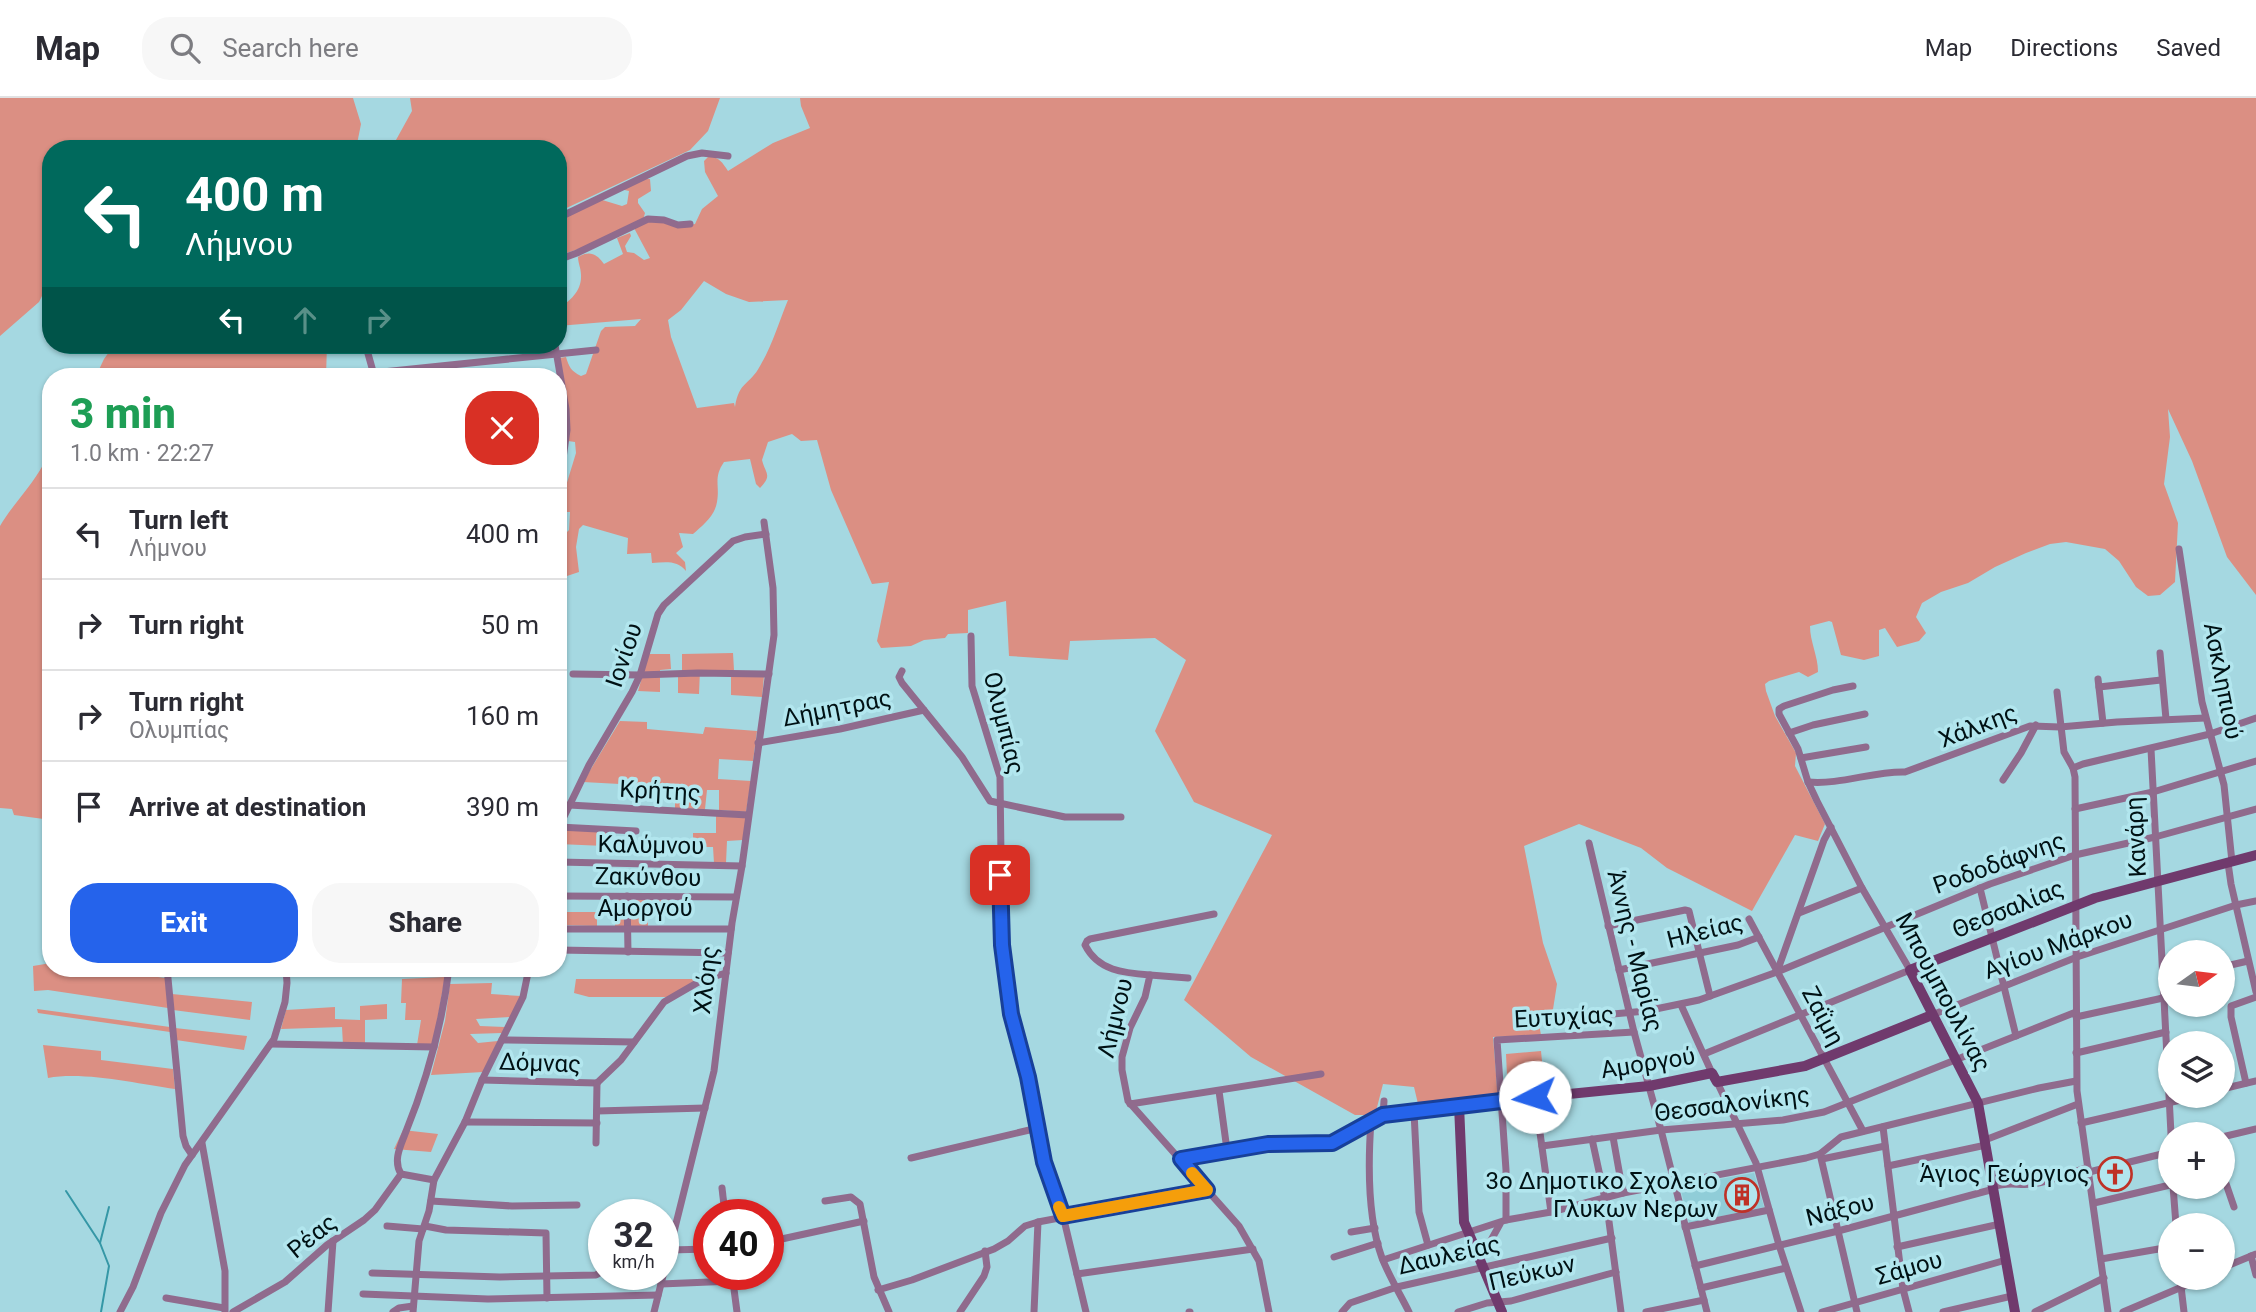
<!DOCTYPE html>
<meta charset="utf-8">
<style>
:root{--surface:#fff;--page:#f7f7f7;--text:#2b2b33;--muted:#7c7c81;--line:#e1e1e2;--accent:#2563eb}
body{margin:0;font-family:Roboto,sans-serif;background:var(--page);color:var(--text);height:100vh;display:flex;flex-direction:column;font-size:26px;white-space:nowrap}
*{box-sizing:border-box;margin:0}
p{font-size:23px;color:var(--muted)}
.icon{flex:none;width:38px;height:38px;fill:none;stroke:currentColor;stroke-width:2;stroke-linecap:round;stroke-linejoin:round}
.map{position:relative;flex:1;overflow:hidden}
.sheet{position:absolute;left:42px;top:270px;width:525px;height:609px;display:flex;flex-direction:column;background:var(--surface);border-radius:28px;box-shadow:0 2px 5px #0004}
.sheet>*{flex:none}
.top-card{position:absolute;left:42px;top:42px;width:525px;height:214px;border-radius:28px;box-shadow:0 2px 5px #0004;background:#00695c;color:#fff;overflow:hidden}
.needle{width:46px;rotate:76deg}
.tools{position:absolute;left:2158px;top:842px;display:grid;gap:14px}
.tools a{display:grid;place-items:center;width:77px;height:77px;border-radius:50%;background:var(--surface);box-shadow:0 2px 5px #0004;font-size:35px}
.speed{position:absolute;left:588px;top:1101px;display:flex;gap:14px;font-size:35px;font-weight:700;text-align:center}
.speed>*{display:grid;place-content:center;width:91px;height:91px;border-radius:50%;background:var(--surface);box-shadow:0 2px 5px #0004;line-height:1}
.speed small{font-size:18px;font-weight:400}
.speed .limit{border:10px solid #d22;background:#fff;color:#111}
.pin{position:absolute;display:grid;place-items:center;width:60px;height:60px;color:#fff;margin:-30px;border-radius:14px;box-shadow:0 4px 10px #0006}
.me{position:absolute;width:77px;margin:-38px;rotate:265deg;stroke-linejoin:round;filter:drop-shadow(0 0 5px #0008)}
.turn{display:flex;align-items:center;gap:24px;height:147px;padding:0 28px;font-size:32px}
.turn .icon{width:91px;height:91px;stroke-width:2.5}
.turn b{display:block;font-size:49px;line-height:60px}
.lanes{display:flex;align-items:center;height:66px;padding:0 28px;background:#0003;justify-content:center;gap:35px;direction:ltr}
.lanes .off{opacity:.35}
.round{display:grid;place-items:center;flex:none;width:74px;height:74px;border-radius:28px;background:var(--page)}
.overview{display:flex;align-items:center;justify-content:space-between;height:119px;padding:0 28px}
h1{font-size:42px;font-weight:800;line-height:52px;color:#1e9e55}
.cta{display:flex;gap:14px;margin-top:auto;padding:14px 28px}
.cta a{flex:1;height:80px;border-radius:28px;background:var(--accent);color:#fff;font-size:28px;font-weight:800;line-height:80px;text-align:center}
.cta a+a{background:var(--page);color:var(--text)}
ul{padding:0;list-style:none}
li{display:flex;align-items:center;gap:21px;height:91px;padding:0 28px;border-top:2px solid var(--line)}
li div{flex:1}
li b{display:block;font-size:26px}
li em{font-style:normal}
header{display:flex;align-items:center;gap:42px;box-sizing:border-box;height:98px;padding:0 35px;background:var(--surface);border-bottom:2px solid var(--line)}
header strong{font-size:33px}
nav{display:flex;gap:38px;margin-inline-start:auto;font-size:24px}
.search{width:490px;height:63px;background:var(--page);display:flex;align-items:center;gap:18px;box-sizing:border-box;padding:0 24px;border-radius:28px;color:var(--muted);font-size:26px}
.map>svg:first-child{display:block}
.built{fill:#90cdd8}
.green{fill:#db8f83;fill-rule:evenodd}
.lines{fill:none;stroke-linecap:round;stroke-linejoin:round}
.stream{stroke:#3597a6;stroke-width:2}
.street{stroke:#906b8d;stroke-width:7}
.secondary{stroke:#703a6d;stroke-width:10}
.route-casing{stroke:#184099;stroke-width:18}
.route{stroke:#2563eb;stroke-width:12}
.slow{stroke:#f59e0b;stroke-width:12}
.labels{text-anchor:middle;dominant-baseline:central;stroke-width:7;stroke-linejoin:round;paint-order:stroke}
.street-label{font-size:24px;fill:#001114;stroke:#b2e6ee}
.poi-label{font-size:24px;fill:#001114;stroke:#b2e6ee;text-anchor:end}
</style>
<header>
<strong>Map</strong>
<div class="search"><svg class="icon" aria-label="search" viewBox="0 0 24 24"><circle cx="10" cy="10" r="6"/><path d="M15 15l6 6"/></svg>Search here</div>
<nav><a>Map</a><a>Directions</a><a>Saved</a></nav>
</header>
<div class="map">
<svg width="2256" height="1214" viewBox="0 0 2256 1214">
<rect width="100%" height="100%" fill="#a5d8e1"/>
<path class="built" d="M1754,1075l10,34 -75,16 -9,-37z"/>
<g class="green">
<path d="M0,0h353l8,26 -5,25h-305v129l-12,24 -39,34z"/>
<path d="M410,0h310l-12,33 -18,19 -132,62v-63h-167l21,-38z"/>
<path d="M800,0h1456v497l-29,-38 -35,-96 -24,-52 2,28 -6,47 14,39 -3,59 -15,13 -12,1 -12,-9 -17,-26 -14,-12 -39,-7 -16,2 -24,9 -31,14 -27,16 -27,9 -19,11 -6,14 10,16 -7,8 -22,6 -12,-19 -6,2v26l-15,4 -23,-5 -9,-33 -3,-1 -19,5c0,16 8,30 8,46l-10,5 -9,-5 -30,9 -4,3 1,7 9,25 21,37 -1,13 30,58 -7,17 -23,-6 -43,76 -85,-43 -26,-20 -62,-24 -55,22 19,97 14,41 -6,38 -12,2 2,11 -48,2 5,62 -79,9 -5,-21 -31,-3 -8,31h-20l-104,-58 -67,-57 88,-165 -78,-33 -39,-71 31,-71 -31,-22 -85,3 -2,19 -59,-4 -3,-55 -38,9v23l-20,1 -3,4 -21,2 -13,6 -30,2 -4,-7 12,-59 -17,2 -41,-94 -14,-50 -16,1 -9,-7 -24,8 -6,18c3,13 11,15 -2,28l-4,-4 -6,-25 -26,3c-11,16 -4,23 -7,40 -2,14 -15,24 -24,32l-14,-1 4,14 -7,6 9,9 1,9c-8,-11 -21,-9 -34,-8l-1,-10 -24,1 1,-16 -45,-13 -4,4 -3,18 3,25 -12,4v-44l2,-2 1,-18h-12l18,-59 -1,-11 -7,-1 -9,-83 7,-1c3,10 5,14 15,19l5,-2 15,-43 4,-4 30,-1 6,-7 -83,7v-17c12,-8 24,-18 23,-34 0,-7 -3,-12 -3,-18 12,-7 19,-3 26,7l19,-10 -6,-16 13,-5 1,3 -6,10 2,6 7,1 10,7 6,-2 -16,-30 16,-8 35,6 10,-2 7,-15 16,-13 -13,-24 -1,-11 5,-5c11,2 13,6 19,15l45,-28 37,-15 -9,-22zM704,183l22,13 23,8 39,-2c-9,22 -16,46 -28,66 -10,19 -21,15 -25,41l-1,-4 -37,5 -26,-71 -3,-17 13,-10z"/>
<path d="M641,81h9l1,12 -13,8v4l7,10 -2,7 -47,23 -38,13v-37l41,-20 23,7 5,-2 2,-13 -9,-2z"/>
<path d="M114,247h213l-1,31h-230l8,-17z"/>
<path d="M43,367l8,5v350l-37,-5 -2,-6 -12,-1v-282c13,-22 31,-39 43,-61z"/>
<path d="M733,555l1,17h-34l-1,24 -21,-1v-18l4,-4v-17z"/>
<path d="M649,556h21l1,15 -11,1v22l-22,-1z"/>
<path d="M731,577l33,1 -2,21 -31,-2z"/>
<path d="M620,623l27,1v7l56,5 2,-7 52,4 -4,30 -34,-2 -1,20 33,2 -5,31 -27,-2v-20h-12l-2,19 -30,-1v-21l-92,-5z"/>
<path d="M716,717l30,2 -3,23 -16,1 -1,22h-12l-1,-16h-15v-6l-5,-1v-7h23z"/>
<path d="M562,732l44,2 -1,14 -47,-2z"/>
<path d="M615,799l59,2v13h-26v14h-33z"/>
<path d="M558,800h4v14h35v14l-39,-1z"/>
<path d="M51,865v5h44l70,10 3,30 -120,-18 -14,1 -1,-25z"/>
<path d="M445,879l-12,67 -16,1 4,-25h-16l1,-17h-5l1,-24z"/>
<path d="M576,881h122l-30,18h-79l-15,-4z"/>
<path d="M492,885l-1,11 30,2 -11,21 -34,2 4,7 25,1 -3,6 -32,1 8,9 20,-2 -15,31 -52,3 14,-54 5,-37z"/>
<path d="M172,896l80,8 -2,18 -77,-10z"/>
<path d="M387,906v15l-22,1v25h-22l-1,-18 -61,2 5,-19 49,-3v12l25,1v-14z"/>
<path d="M37,911l133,18v5l-132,-19z"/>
<path d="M175,930l72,8 -3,14 -68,-10z"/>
<path d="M43,947l58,6v9l72,9 2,20c-36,-5 -91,-18 -127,-11z"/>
<path d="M1541,953l2,21 -36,3 -1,-21z"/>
<path d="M403,1032l35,4 -7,18 -37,-3z"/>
</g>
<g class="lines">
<g class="stream">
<path d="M66,1093l34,52 9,23 -8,46"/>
<path d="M100,1145l9,-36"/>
</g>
<g class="street">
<path d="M558,120l129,-62 15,-3 26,3"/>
<path d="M558,162l19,-7 71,-34 16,1 14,5 12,-1"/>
<path d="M369,247l-2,5 7,25"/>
<path d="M555,247l11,64 1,21 -9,64"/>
<path d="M373,275l223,-23"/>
<path d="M2179,451l23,153 22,83 8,77"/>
<path d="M971,538l1,50 28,91 2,160 9,77 17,63 16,85 21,62 21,88"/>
<path d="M2160,555l6,66"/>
<path d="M902,573l-3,6 3,6 60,74 28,44 75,16h56"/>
<path d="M573,576l67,1 58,-2 71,1"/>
<path d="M2098,581l5,44"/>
<path d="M2099,589l62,-7"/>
<path d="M2057,594l7,60 9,16 2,9 2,314 31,221"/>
<path d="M1789,635l24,-8 52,-11"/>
<path d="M758,645l82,-14 84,-19"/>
<path d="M2151,651l20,385"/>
<path d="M1801,660l65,-11"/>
<path d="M2073,670l10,-4 127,-30 46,-16"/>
<path d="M2003,682l18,-27 15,-28"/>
<path d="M1808,684c33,3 65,-11 97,-10l125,-46 30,1 57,-5 88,-4"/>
<path d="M569,707l179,10"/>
<path d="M2075,711l78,-17 103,-31"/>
<path d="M559,729l77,4"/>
<path d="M558,731l31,-64 43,-73 8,-17 18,-61 6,-9 69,-64 12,-4 21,-3"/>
<path d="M1589,745l45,189 27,98 46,182"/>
<path d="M558,764l184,4"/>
<path d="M2228,765l3,21 25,108"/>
<path d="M1980,790l36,148"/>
<path d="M558,798l178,1"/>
<path d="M627,798l1,56"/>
<path d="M1799,815l63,-25"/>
<path d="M1214,816l-124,25 -3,2 -2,4c13,26 39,28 65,30l-5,22 -15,31 -8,29v13l6,31 111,125 20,35 10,51"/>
<path d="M1749,821l114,212"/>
<path d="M1608,828l77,-16 4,1 21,85"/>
<path d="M558,831h173"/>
<path d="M558,852l170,3"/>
<path d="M2222,869l26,-6"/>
<path d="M167,870l16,168 3,10 6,9"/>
<path d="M1619,872l119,-25 21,-8"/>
<path d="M1777,874l47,-132 7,-13"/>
<path d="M1150,877l38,3"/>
<path d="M1681,907l31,68"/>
<path d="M1932,917l145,-58 159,-52 20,-4"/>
<path d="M2076,919l87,-19"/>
<path d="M1558,921l88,-8 53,-11 78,-28 213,-88 85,-29 80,-18 101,-28"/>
<path d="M502,942l132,2"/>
<path d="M271,946l163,3"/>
<path d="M2076,955l90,-21"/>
<path d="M1704,956l206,-84 -48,-82 -45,-87 -9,-19 -10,-33 -19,-35v-5l5,-3 49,-16 20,-4"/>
<path d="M482,982l115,3"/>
<path d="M1717,984l39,81 23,82 22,67"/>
<path d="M597,985l24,-23 43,-58 38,-22 24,-7"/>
<path d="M2246,985l-15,-66v-11l25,-9"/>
<path d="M2222,991l34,-8"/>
<path d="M1219,993l8,59"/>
<path d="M1535,999l16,115"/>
<path d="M1130,1006l191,-30"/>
<path d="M597,1013l108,-3"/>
<path d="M1414,1014l5,100 9,33"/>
<path d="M1383,1017l1,-14"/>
<path d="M1371,1023c-3,42 -4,96 11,137 7,18 18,36 27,54"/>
<path d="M465,1024l132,1"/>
<path d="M2081,1025l117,-27"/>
<path d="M1883,1029l20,162 6,23"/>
<path d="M1613,1039l10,56"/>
<path d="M2222,1039l34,-8"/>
<path d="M1592,1041l13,60"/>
<path d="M1985,1042l93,-36"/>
<path d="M202,1045l23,128v41"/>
<path d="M596,1045l1,-60"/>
<path d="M1542,1048l119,-16 122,-10 41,-8 252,-100"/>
<path d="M1820,1056l37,158"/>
<path d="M911,1060l127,-30"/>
<path d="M1181,1061l86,-15 65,-1 51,-28 76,-10"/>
<path d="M1822,1061l63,-13"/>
<path d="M1888,1068l98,-21"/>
<path d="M2089,1074l81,-20"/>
<path d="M2222,1074l12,35"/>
<path d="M401,1076c-8,-13 -1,-27 4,-40 22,-54 37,-108 44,-166"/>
<path d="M401,1076l33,6"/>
<path d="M2173,1088l3,39"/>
<path d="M1993,1089c16,-6 24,-1 40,-3 19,-3 37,-11 55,-17"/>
<path d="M722,1090l3,26"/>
<path d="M1606,1101l15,113"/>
<path d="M431,1103l81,5 65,-1"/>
<path d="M825,1103l26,-4 9,7 14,73 15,35"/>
<path d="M2094,1105l76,-18"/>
<path d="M1506,1122v-50l-9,-130 137,-8"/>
<path d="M387,1128l36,3"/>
<path d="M425,1128l21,4 100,3 1,65"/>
<path d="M1685,1129l84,-17"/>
<path d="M1351,1134l24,-4"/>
<path d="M768,1144l96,-21"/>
<path d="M1897,1149l103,-23"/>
<path d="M670,1152l39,-1"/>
<path d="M2251,1158l5,19"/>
<path d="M1334,1159l44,-14"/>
<path d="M2101,1161l69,-12"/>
<path d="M1383,1162l123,-40 45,-8 72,-19 183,-35 14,-4 21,-17 198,-49 37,-7"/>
<path d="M1480,1162l20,-36"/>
<path d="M1695,1168l143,-35 156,-42"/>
<path d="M2222,1170l34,-14"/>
<path d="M372,1175l128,4 96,-2 5,-3 3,-10"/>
<path d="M732,1176l5,38"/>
<path d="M1077,1176l176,-25"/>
<path d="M2180,1180l4,34"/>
<path d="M661,1186l72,-3"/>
<path d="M1701,1190l85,-20"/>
<path d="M878,1192l34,-10 82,-31 14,-8 17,-15 13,-4 169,-32"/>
<path d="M363,1196l125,5 170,-4"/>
<path d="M166,1200l58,10"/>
<path d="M120,1214l13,-25 28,-74 24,-48 89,-126 11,-37 2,-19 -1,-15"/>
<path d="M233,1214l52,-30 42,-37 37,-25 11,-10 26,-36"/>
<path d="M328,1214l5,-71"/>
<path d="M393,1214l6,-4 14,-2"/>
<path d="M413,1214l6,-71 10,-30 5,-31 31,-58 17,-42 41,-83 6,-29"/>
<path d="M654,1214l60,-241 18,-148 10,-57 32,-231 -1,-47 -9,-66"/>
<path d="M960,1214l24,-36 3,-9 -2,-16"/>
<path d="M1034,1214l4,-90"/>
<path d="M1189,1214h1"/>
<path d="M1342,1214l8,-9 47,-16 215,-49"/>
<path d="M1458,1214l29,-9 24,-2 105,-29"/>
<path d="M1646,1214l58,-12"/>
<path d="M1822,1214l184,-52"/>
<path d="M1943,1214l69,-16"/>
<path d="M2035,1214l69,-34"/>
<path d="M2123,1214l80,-34"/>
</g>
<g class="secondary">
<path d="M1502,1214l-38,-90 -5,-117 190,-19 63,-13 5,9 88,-16 127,-51"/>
<path d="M2015,1214l-37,-209 -68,-133 185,-72 161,-43"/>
</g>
</g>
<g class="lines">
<g class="route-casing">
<path id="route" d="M1000,777l2,70 9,69 17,63 16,85 19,54 144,-26 -26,-31 87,-15 64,-1 51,-28 152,-18"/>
</g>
<use href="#route" class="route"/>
<path class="slow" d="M1059,1109l4,9 144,-26 -15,-17"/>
</g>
<defs>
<g id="church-ring" transform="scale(1.75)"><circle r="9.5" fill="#b2e6ee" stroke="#bf3126" stroke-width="1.5"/><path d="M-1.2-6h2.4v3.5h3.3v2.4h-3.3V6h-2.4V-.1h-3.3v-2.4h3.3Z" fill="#bf3126"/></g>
<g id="building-ring" transform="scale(1.75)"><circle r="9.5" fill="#b2e6ee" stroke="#bf3126" stroke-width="1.5"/><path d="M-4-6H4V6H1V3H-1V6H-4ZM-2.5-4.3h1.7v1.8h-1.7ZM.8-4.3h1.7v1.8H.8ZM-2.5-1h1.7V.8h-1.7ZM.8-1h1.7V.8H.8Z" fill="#bf3126"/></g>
</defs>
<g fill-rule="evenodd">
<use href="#church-ring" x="2115" y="1076"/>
<use href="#building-ring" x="1742" y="1097"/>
</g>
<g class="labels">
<g class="street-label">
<text transform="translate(624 557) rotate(-71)">Ιονίου</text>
<text transform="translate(2223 583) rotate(79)">Ασκληπιού</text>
<text transform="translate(837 610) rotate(-11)">Δήμητρας</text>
<text transform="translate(1004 625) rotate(76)">Ολυμπίας</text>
<text transform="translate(1978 628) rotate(-21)">Χάλκης</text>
<text transform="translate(660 693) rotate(3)">Κρήτης</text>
<text transform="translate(2136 739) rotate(-93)">Κανάρη</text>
<text transform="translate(651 747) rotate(1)">Καλύμνου</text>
<text transform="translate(1999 765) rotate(-20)">Ροδοδάφνης</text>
<text transform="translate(648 779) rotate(1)">Ζακύνθου</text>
<text x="645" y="810">Αμοργού</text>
<text transform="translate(2008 811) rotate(-22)">Θεσσαλίας</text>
<text transform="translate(1705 833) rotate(-14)">Ηλείας</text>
<text transform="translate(2058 847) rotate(-20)">Αγίου Μάρκου</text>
<text transform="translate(1635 853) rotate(76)">Άννης - Μαρίας</text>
<text transform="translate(706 882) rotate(-83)">Χλόης</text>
<text transform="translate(1943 894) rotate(62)">Μπουμπουλίνας</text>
<text transform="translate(1823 918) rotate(62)">Ζαΐμη</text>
<text transform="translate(1564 919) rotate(-3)">Ευτυχίας</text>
<text transform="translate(1115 920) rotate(-76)">Λήμνου</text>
<text transform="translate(540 965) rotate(2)">Δόμνας</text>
<text transform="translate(1648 965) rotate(-9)">Αμοργού</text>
<text transform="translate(1732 1006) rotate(-7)">Θεσσαλονίκης</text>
<text transform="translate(1840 1112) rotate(-14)">Νάξου</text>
<text transform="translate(312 1138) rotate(-39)">Ρέας</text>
<text transform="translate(1449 1157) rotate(-13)">Δαυλείας</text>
<text transform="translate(1909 1170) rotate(-16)">Σάμου</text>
<text transform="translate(1532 1175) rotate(-13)">Πεύκων</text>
</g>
<g class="poi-label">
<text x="2090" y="1076">Άγιος Γεώργιος</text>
<text x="1718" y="1083">3o Δημοτικο Σχολειο<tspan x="1718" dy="28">Γλυκων Νερων</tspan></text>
</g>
</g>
</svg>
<div class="tools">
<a><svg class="needle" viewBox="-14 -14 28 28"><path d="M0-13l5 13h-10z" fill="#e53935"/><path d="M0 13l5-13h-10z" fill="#7c7c81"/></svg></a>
<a><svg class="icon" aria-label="layers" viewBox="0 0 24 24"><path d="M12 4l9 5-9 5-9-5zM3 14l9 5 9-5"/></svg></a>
<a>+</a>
<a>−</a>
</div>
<div class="speed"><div>32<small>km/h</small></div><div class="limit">40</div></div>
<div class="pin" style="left:1000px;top:777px;background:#d93025"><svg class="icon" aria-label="arrive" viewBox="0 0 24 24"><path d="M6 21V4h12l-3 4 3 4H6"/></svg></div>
<svg class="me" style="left:1535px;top:999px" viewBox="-20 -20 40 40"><circle r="19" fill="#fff"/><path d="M0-13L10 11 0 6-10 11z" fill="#2563eb"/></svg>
<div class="top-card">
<div class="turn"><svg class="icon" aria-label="left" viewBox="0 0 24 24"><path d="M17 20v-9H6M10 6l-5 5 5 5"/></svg><div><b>400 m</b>Λήμνου</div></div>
<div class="lanes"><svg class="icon" aria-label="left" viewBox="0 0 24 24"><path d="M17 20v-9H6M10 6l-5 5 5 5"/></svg><svg class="icon off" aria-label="ahead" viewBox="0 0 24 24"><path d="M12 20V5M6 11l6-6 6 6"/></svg><svg class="icon off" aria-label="right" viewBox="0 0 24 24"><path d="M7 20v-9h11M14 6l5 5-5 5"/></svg></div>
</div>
<section class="sheet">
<div class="overview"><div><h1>3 min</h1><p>1.0 km · 22:27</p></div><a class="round" style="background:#d93025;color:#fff"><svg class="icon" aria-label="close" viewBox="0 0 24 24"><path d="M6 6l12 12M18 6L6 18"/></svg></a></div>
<ul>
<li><svg class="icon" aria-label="left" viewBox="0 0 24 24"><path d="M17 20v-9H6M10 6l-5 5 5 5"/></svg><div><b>Turn left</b><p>Λήμνου</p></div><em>400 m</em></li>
<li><svg class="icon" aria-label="right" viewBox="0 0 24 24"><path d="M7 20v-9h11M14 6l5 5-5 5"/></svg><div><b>Turn right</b></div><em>50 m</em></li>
<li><svg class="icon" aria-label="right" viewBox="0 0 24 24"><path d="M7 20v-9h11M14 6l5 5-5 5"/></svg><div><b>Turn right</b><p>Ολυμπίας</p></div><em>160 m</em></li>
<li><svg class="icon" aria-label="arrive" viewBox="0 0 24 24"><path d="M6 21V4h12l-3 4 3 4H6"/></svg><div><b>Arrive at destination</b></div><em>390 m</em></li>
</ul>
<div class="cta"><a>Exit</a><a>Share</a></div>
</section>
</div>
